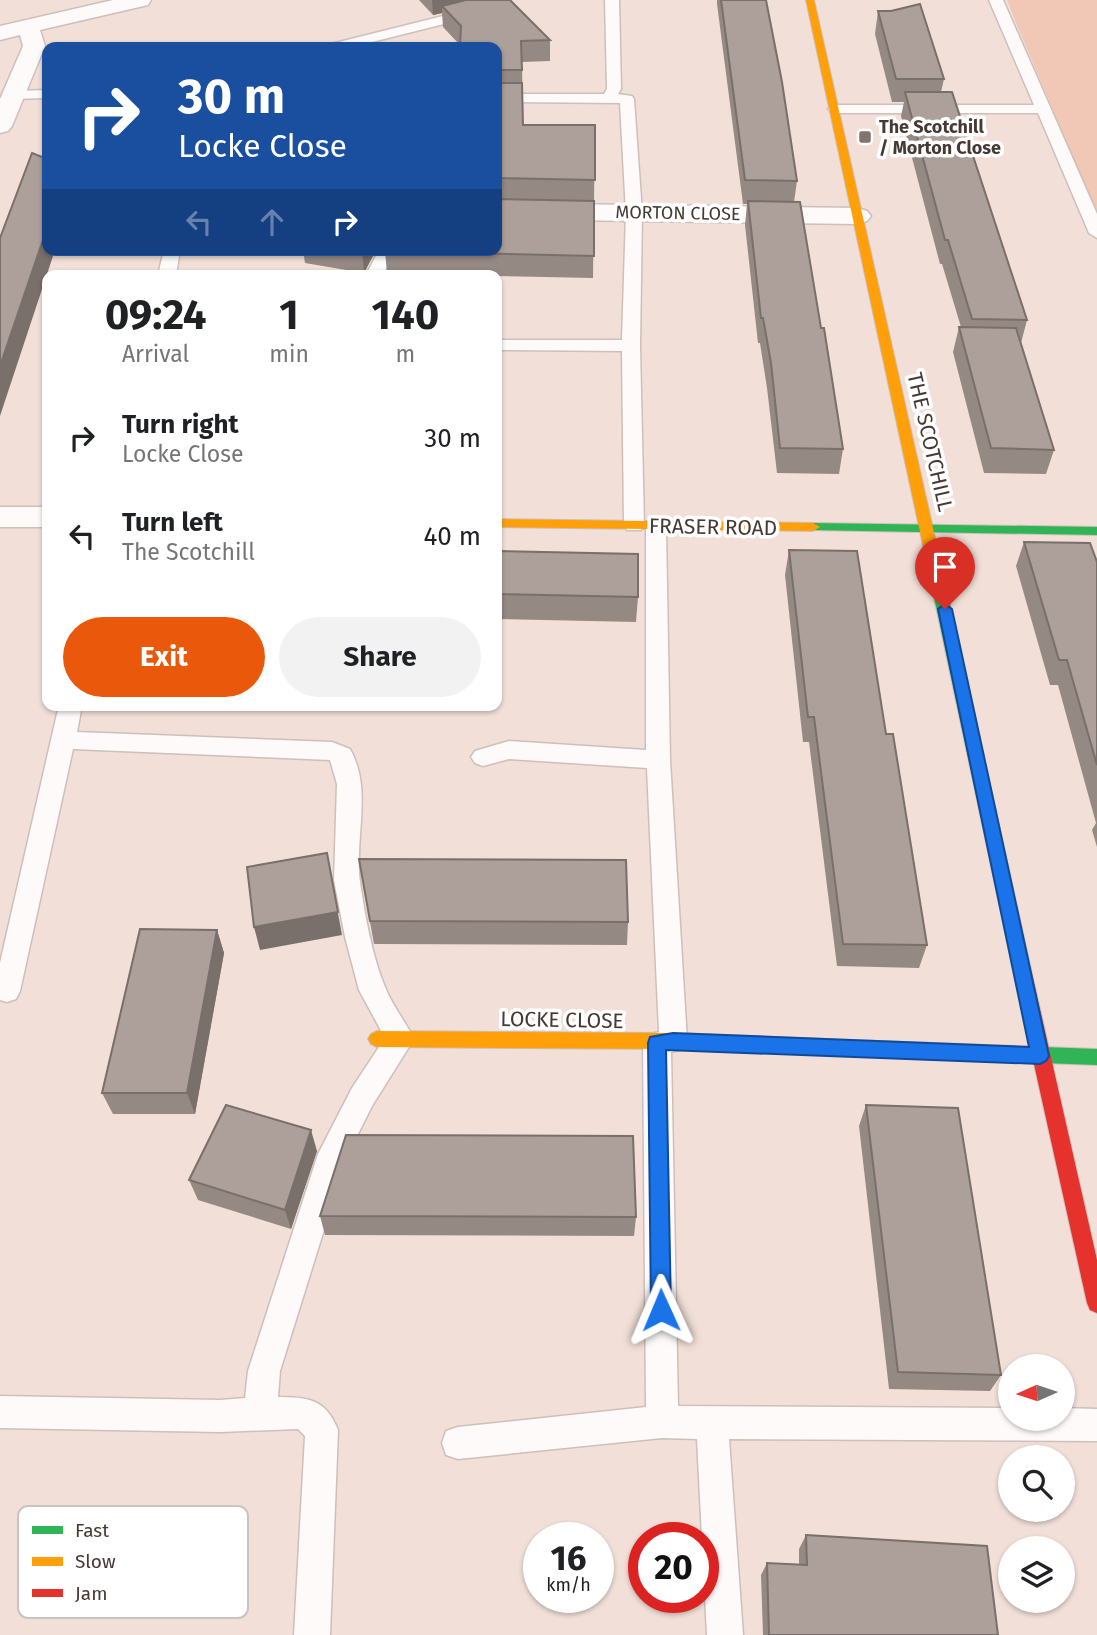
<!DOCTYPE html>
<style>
:root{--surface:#fff;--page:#f2f2f2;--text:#202124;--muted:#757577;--accent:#ea580c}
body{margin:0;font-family:"Fira Sans",sans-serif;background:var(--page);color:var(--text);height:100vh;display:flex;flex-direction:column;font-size:26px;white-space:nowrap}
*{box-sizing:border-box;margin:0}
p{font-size:23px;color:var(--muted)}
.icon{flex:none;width:38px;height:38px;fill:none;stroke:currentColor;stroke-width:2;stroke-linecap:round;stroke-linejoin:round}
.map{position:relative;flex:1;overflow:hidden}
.side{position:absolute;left:42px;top:270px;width:460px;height:441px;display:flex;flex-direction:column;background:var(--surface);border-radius:14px;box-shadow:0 2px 5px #0004}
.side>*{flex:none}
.banner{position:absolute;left:42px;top:42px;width:460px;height:214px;border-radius:14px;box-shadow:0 2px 5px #0004;background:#1a4fa0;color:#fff;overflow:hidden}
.needle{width:46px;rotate:267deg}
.controls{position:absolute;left:998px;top:1354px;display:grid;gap:14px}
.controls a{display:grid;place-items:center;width:77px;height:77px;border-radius:50%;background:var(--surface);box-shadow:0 2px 5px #0004;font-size:35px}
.speed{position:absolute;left:523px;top:1522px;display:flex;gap:14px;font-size:35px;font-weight:700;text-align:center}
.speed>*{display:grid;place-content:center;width:91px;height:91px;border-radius:50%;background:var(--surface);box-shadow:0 2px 5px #0004;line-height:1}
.speed small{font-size:18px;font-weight:400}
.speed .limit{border:10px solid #d22;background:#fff;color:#111}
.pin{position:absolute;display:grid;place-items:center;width:60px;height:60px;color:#fff;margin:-72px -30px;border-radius:50% 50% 50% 0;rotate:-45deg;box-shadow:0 0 7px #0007}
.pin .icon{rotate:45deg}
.me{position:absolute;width:77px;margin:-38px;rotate:359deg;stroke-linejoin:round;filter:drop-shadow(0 0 5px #0008)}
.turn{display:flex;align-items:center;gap:24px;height:147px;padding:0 21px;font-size:32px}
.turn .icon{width:91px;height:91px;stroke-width:2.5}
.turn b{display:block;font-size:49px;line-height:60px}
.lanes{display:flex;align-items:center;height:66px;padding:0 21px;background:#0003;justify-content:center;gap:35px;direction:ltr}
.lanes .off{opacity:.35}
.eta{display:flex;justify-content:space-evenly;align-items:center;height:119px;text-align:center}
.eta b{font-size:42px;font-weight:700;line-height:49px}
.primary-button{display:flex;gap:14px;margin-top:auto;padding:14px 21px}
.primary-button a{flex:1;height:80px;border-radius:42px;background:var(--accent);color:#fff;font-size:28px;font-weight:700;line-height:80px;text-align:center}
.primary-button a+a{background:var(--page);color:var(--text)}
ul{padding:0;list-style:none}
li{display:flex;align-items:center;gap:21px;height:98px;padding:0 21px}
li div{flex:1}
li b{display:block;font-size:26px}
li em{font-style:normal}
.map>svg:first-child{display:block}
.green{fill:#f1c7b6}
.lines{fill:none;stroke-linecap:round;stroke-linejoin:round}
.lane-casing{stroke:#cdbfb9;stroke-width:3}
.street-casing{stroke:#cdbfb9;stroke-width:3}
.fast-casing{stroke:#cdbfb9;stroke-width:2}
.slow-casing{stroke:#cdbfb9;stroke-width:2}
.jam-casing{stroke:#cdbfb9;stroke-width:2}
.lane{fill:#fdfaf9;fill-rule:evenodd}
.street{fill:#fdfaf9;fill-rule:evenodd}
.fast{fill:#30b455;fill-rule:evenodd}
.slow{fill:#ff9f0a;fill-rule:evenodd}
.jam{fill:#e5322d;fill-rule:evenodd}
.wall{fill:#958984}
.shaded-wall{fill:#796f6b}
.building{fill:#ad9f99;stroke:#796f6b;stroke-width:2}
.route{fill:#1a73e8;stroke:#114b97;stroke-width:2}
.poi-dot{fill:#82736d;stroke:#fff;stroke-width:2.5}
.labels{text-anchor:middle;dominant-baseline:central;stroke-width:7;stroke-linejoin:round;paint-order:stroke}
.far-poi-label{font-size:18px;font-weight:bold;fill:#463934;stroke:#fff;text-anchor:start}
.far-street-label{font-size:18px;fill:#463934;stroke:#fff}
.street-label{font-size:21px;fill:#463934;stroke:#fff}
.key{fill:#fff;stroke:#c8c4c2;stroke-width:2}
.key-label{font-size:19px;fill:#463934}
</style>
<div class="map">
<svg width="1097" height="1635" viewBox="0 0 1097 1635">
<rect width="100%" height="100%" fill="#f2e0d8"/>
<path class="green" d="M1007,0h90v214l-81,-191z"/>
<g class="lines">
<g class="lane-casing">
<g id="lane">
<path d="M605,0h14l2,89 -3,5 14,2 2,3 8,114 -2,133 4,179 -3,5h-14l-3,-5 -2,-174 -125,-1v-10h125l4,-127 -6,-110 -123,-1v-8h107l3,-5z"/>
<path d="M989,0h14l94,214v24l-8,-5 -51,-120h-203l-7,-4 7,-4h199z"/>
<path d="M475,8l7,4 -2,3 -128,32h-23l2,-3z"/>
<path d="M47,90v8l-35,1 -7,-4 7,-4z"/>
<path d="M164,250h16l-4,25h-18z"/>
<path d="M379,250h17l-13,25h-17z"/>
<path d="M656,519l7,2 3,5 4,234 17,281 -4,8 -12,3 7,354 332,2v11h52v-11l35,1v32l-368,-2 14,196h-36l-10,-196 -35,-1 -204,21 -12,-4 -4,-12 4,-12 12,-4 188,-20 -3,-364 4,-8 12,-3 -12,-264 -138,-9 -26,7 -8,-3 -4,-6 4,-6 34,-10 137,9v-224l3,-5z"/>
<path d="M59,705h23l-5,27 255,10 18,7c23,40 4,90 10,133 5,34 12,74 25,105 7,18 20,34 29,52l-42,67 -25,50 -67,215 -2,26c30,0 48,2 60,33l-8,205h-36l11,-199 -7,-7 -78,3 -220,-4v-32l220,4 25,-2 3,-27 70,-217 34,-66 33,-50 -26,-48 -14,-53 -11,-57 3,-96 -7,-24 -257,-11 -53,242 -4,8 -9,3 -7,-2v-37z"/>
</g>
</g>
<g class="street-casing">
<g id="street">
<path d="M113,0h38l-3,5 -108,25 5,16 -33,80 -4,5 -8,2v-34l23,-53 -3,-11 -20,5v-14z"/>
<path d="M497,203l361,5 9,3 4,5 -4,5 -9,3 -361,-5z"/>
<rect x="0" y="507" width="47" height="20"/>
</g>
</g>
<g class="fast-casing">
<g id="fast">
<path d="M813,523l284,4v8l-289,-5 -2,-3z"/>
<path d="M934,559l7,5 91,410 -3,5 -6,2 -6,-2 -3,-5 -87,-410z"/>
<path d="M850,1040l247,9v16l-247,-9 -6,-3 -3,-5 3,-5z"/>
</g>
</g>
<g class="slow-casing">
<g id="slow">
<path d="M806,0h8l127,564 -7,5 -7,-5z"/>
<path d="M497,519l316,4 7,4 -7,4 -316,-4z"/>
<path d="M377,1031l296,2 177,7 6,3 3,5 -3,5 -6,3 -177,-7 -296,-2 -6,-3 -3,-5 3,-5z"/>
</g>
</g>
<g class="jam-casing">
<path id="jam" d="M1023,967l6,2 3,5 65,286v53l-7,-3 -3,-7 -73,-329 3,-5z"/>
</g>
<use href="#lane" class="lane"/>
<use href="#street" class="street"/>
<use href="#fast" class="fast"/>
<use href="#slow" class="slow"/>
<use href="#jam" class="jam"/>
</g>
<g class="wall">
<path d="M419,0h91l40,40v21l-28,1 1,63h72l-2,153 -96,-2v-1l-110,-2 -2,-22 112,-1v-203l-37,-2 -17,-18 -1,-14 -9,2z"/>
<path d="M717,0h49l31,181 -3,21 27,126 22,121 -4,25 -62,-1 -10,-85 -7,-45h-2l-13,-118 2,-21h-4l-26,-200z"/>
<path d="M878,11l66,68 -3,13 86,228 -6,23 33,107 -8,24 -62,-1 -31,-121 6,-25h2l-19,-63h-2l-39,-148 3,-14h-12l-17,-68z"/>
<path d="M303,250h73l-12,23 -59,-10z"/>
<path d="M1024,542l73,20v285l-5,-17 4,-7 -38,-138h-8l-34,-119z"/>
<path d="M789,550l97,184 41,211 -8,23 -82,-2 -28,-224h-6l-18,-167z"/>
<path d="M497,551l141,46 -2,25 -139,-3z"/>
<path d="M363,883l265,39 -1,23 -253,-1z"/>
<path d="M217,930l7,23 -29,161h-82l-11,-21z"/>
<path d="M866,1105l135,270 -11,16 -101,-2 -30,-263z"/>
<path d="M317,1151l-26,78 -93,-29 -9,-20z"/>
<path d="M320,1216l316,1 -2,19 -309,-1z"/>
<path d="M806,1535l192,100h-235l-2,-60 6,-12 32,1v-15z"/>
</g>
<g class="shaded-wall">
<path d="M432,0h44l-34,6v7l-9,2z"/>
<path d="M47,228v22h8l-55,166v-50z"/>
<path d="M362,250h14l-12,23z"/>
<path d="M327,853l15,82 -82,15 -6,-23z"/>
<path d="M217,930l7,23 -29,161 -8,-21z"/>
<path d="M311,1130l6,21 -26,78 -6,-19z"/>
</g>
<g class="building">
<path d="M466,0h44l40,40 -29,1 1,29h-25v-23h-37l1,-21 -19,-20z"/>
<path d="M721,0h45l16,82 15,99 -52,-1z"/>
<path d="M920,4l24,75h-48l-18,-68h13z"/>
<path d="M497,83h25l1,42h72v55l-98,-2z"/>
<path d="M905,92h47l75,228 -55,-1 -24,-79h-3z"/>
<path d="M32,153l15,6v69l-47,138v-128z"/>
<path d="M497,199l97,2v55l-209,-5 112,-1z"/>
<path d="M748,201l52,1 21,126h3l19,121 -63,-1 -9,-85 -8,-45h-2z"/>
<path d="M959,327l57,1 38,122 -63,-2z"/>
<path d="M1024,542l66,1 7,19v203l-30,-105h-8z"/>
<path d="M789,550l68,1 29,183h7l34,211 -84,-1 -29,-227h-6z"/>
<path d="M497,551l141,3v43l-141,-3z"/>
<path d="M327,853l11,59 -84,15 -7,-60z"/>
<path d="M359,859l267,1 2,62 -258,-1z"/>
<path d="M140,929l77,1 -30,163h-85z"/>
<path d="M226,1105l85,25 -26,80 -96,-30z"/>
<path d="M866,1105l92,3 43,267 -103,-3z"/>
<path d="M346,1135l287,1 3,81 -316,-1z"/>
<path d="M806,1535l181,11 11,89h-229l-2,-72 40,2z"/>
</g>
<path class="route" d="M945,604l7,5 97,447 -3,5 -6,3 -374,-14 5,260 -3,7 -7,3 -7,-3 -3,-7 -3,-267 2,-6 23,-4 356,14 -91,-438z"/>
<rect class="poi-dot" x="858" y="130" width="14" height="14" rx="3.5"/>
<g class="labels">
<g class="far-poi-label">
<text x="879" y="127">The Scotchill<tspan x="879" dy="21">/ Morton Close</tspan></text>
</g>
<g class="far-street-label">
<text transform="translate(678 213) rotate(1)">MORTON CLOSE</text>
</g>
<g class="street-label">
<text transform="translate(930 442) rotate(77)">THE SCOTCHILL</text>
<text transform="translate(713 527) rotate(1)">FRASER ROAD</text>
<text transform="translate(562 1020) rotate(1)">LOCKE CLOSE</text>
</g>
</g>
<rect x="18" y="1506" width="230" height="112" rx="10" class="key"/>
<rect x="32" y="1526" width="31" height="8" fill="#30b455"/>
<rect x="32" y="1557" width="31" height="9" fill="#ff9f0a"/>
<rect x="32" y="1589" width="31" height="8" fill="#e5322d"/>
<g class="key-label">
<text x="75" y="1537">Fast</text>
<text x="75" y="1568">Slow</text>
<text x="75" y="1600">Jam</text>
</g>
</svg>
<div class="controls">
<a><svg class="needle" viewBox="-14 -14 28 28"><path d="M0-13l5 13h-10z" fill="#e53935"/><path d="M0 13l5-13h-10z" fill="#757577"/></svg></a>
<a><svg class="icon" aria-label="search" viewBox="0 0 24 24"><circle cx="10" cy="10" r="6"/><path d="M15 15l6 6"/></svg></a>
<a><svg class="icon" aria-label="layers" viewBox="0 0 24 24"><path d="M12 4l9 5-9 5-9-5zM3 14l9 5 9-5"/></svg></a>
</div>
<div class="speed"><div>16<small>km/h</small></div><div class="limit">20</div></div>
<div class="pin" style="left:945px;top:609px;background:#d93025"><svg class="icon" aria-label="arrive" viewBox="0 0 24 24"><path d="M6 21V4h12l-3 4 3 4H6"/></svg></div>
<svg class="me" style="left:661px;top:1310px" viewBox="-20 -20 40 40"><path d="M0-17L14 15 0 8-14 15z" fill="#1a73e8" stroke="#fff" stroke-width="4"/></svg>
<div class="banner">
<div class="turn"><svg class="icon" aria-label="right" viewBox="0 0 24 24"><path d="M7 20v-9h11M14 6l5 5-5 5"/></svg><div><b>30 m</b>Locke Close</div></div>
<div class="lanes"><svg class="icon off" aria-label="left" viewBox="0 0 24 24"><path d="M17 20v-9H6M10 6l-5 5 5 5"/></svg><svg class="icon off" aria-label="ahead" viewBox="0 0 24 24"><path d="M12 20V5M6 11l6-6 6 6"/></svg><svg class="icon" aria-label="right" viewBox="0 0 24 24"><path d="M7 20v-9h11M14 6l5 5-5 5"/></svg></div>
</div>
<section class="side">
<div class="eta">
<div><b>09:24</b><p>Arrival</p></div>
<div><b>1</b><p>min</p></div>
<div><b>140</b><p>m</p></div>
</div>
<ul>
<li><svg class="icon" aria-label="right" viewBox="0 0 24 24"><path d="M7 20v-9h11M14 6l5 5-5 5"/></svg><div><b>Turn right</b><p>Locke Close</p></div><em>30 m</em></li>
<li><svg class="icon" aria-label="left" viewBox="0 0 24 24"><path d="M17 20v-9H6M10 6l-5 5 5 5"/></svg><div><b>Turn left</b><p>The Scotchill</p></div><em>40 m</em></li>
</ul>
<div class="primary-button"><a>Exit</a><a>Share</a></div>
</section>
</div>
